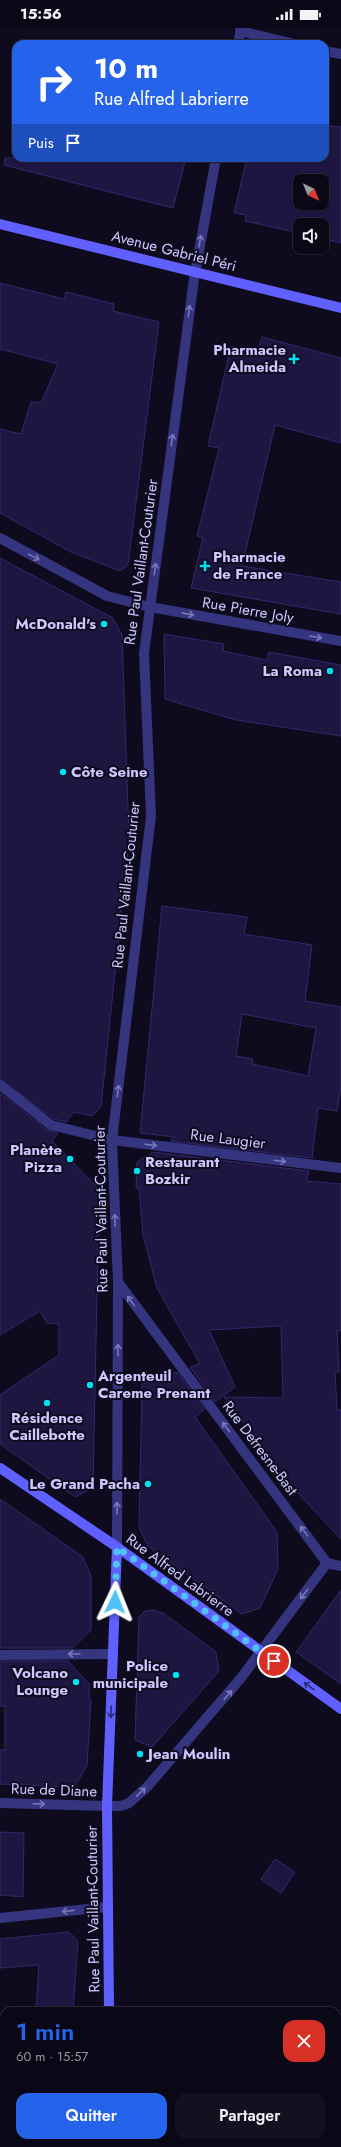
<!DOCTYPE html>
<html lang="fr">
<meta charset="utf-8">
<style>
:root{--surface:#0a0816;--page:#13111f;--text:#f1f3f6;--muted:#999aa1;--line:#2a2935;--accent:#2563eb}
body{margin:0;font-family:Jost,sans-serif;background:var(--page);color:var(--text);height:100vh;display:flex;flex-direction:column;font-size:15px;white-space:nowrap}
*{box-sizing:border-box;margin:0}
p{font-size:13px;color:var(--muted)}
.icon{flex:none;width:22px;height:22px;fill:none;stroke:currentColor;stroke-width:2;stroke-linecap:round;stroke-linejoin:round}
.map{position:relative;flex:1;overflow:hidden}
.drawer{position:absolute;left:0px;top:1979px;width:341px;height:140px;display:flex;flex-direction:column;background:var(--surface);border-radius:12px 12px 0 0;box-shadow:0 1px 3px #0004,0 0 0 1px var(--line)}
.drawer>*{flex:none}
.banner{position:absolute;left:12px;top:12px;width:317px;height:122px;border-radius:12px;box-shadow:0 1px 3px #0004,0 0 0 1px var(--line);background:#2563eb;color:#fff;overflow:hidden}
.needle{width:26px;rotate:137deg}
.controls{position:absolute;left:293px;top:146px;display:grid;gap:8px}
.controls a{display:grid;place-items:center;width:36px;height:36px;border-radius:8px;background:var(--surface);box-shadow:0 1px 3px #0004,0 0 0 1px var(--line);font-size:20px}
.pin{position:absolute;display:grid;place-items:center;width:34px;height:34px;color:#fff;margin:-17px;border:2px solid #fff;border-radius:50%;box-shadow:0 1px 4px #0007}
.me{position:absolute;width:44px;margin:-22px;rotate:2deg;stroke-linejoin:round;filter:drop-shadow(0 0 3px #0008)}
.turn{display:flex;align-items:center;gap:14px;height:84px;padding:0 16px;font-size:18px}
.turn .icon{width:52px;height:52px;stroke-width:2.5}
.turn b{display:block;font-size:28px;line-height:34px}
.then{display:flex;align-items:center;height:38px;padding:0 16px;background:#0003;gap:8px;font-size:15px}
.round{display:grid;place-items:center;flex:none;width:42px;height:42px;border-radius:12px;background:var(--page)}
.summary{display:flex;align-items:center;justify-content:space-between;height:68px;padding:0 16px}
h1{font-size:24px;font-weight:600;line-height:30px;color:var(--accent)}
.action{display:flex;gap:8px;margin-top:auto;padding:8px 16px}
.action a{flex:1;height:46px;border-radius:12px;background:var(--accent);color:#fff;font-size:16px;font-weight:600;line-height:46px;text-align:center}
.action a+a{background:var(--page);color:var(--text)}
.status{display:flex;justify-content:space-between;align-items:center;height:28px;padding:0 20px;background:var(--surface);direction:ltr}
.status svg{height:11px;fill:currentColor}
.map>svg:first-child{display:block}
.building{fill:#1e1640;stroke:#34276d;fill-rule:evenodd}
.lines{fill:none;stroke-linecap:round;stroke-linejoin:round}
.pedestrian{stroke:#35347f;stroke-width:10}
.minor{stroke:#35347f;stroke-width:10}
.secondary{stroke:#605fff;stroke-width:10}
.oneway{stroke:#7977b9}
.oneway2{stroke:#2b286d}
.route{stroke:#4fc3f7;stroke-width:7;stroke-dasharray:0 12.6}
.poi-dot{fill:#00e0f3;stroke:#0e0b1e;stroke-width:1.5}
.labels{text-anchor:middle;dominant-baseline:central;stroke-width:4;stroke-linejoin:round;paint-order:stroke}
.street-label{font-size:15px;fill:#cdc8ff;stroke:#0e0b1e}
.poi-label{font-size:15px;font-weight:bold;fill:#cdc8ff;stroke:#0e0b1e;text-anchor:end}
</style>
<div class="status"><b>15:56</b><svg viewBox="0 0 49 12"><path d="M0 12V9h3v3zM5 12V6h3v6zM10 12V3h3v9zM15 12V0h3v12zM26 1h20v11H26zM47 4h2v5h-2z"/></svg></div>
<div class="map">
<svg width="341" height="2119" viewBox="0 0 341 2119">
<rect width="100%" height="100%" fill="#0e0b1e"/>
<g class="building">
<path d="M325,97l16,2v116l-19,-5v-13h-22v8l-55,-12 1,-6 -12,-2 13,-55h78zM300,153h22v22h-22z"/>
<path d="M5,130h181l-13,50 -169,-43z"/>
<path d="M0,255l64,16 2,-7 48,12 -1,7 46,11 -31,243 -8,6 -49,-19 -71,-39v-84l21,5 10,-32 10,1 17,-39 -58,-15z"/>
<path d="M262,309l79,21v85l-66,-18 -33,141 99,16v32l-150,-26 12,-50 -6,-2 22,-88 -11,-2 23,-100 26,7z"/>
<path d="M0,530l113,60 9,17 7,203 -28,269 -9,9 -18,-4 -8,10 -12,-3 -54,-40z"/>
<path d="M164,606l60,10 -1,7 44,9 2,-8 72,13v71l-105,-16 -71,-21z"/>
<path d="M162,878l85,11 -3,17 68,11 -7,56 36,6v79l-4,25 -19,-3 -6,50 -142,-17 5,-4 -35,-4zM242,986l74,14 -8,48 -56,-12 1,-5 -17,-3z"/>
<path d="M0,1065l47,37 11,3 -6,8 44,45 3,9 -6,293 -18,9 -75,-53v-49l59,-40v-31l-12,-1 -7,-12 -40,24z"/>
<path d="M153,1124l156,19 -3,10 35,3v147l-4,-1 2,42h-4l2,38h4v129l-49,-52 -68,-90 59,1 -2,-72 -72,4 26,57 -20,15 -25,-35 10,-3 -43,-76 -14,-53 -4,-47h-3l1,-26z"/>
<path d="M177,1344l28,37 -10,8 82,115 1,37 -18,39 -18,6 -94,-68 -9,-18 3,-144z"/>
<path d="M0,1471l83,58 8,19v54l-18,18h-73z"/>
<path d="M341,1562v94l-45,-32z"/>
<path d="M153,1582l10,3 53,39 3,19 -67,76 -17,-7 4,-123 6,-6z"/>
<path d="M0,1633h68l21,23v15l2,1 -4,66 -13,21 -74,-3v-34h5v-44h-5z"/>
<path d="M0,1804l24,1 -1,64 -23,-2z"/>
<path d="M275,1831l20,13 -14,21 -20,-14z"/>
<path d="M69,1904l9,9 -5,70h-37l3,-46 -39,3v-29z"/>
</g>
<g class="lines">
<path class="pedestrian" d="M0,1057l51,40 61,15"/>
<g class="minor">
<path d="M240,3l55,13"/>
<path d="M238,16l3,-16"/>
<path d="M325,23l16,3"/>
<path d="M0,510l107,58 43,11 191,34"/>
<path d="M112,1112l229,28"/>
<path d="M118,1254l209,281 14,3"/>
<path d="M117,1519l1,-265 -6,-142 39,-324 -7,-163 50,-374 22,-121"/>
<path d="M0,1627l113,-1"/>
<path d="M0,1775l107,3h14l8,-3 18,-16 94,-109 86,-115"/>
<path d="M0,1890l107,-11"/>
</g>
<g class="secondary">
<path d="M0,196l341,84"/>
<path d="M0,1440l117,79 224,162"/>
<path d="M109,1983l-2,-205 10,-259"/>
<path d="M112,2115v4"/>
</g>
</g>
<defs><path id="oneway-shaft" d="M-6 0H5M1.5-3L5.5 0L1.5 3" fill="none" stroke-width="1.6" stroke-linecap="round" stroke-linejoin="round"/></defs>
<g class="oneway">
<use href="#oneway-shaft" transform="translate(200 213) rotate(-81)"/>
<use href="#oneway-shaft" transform="translate(189 283) rotate(-82)"/>
<use href="#oneway-shaft" transform="translate(172 412) rotate(-82)"/>
<use href="#oneway-shaft" transform="translate(34 529) rotate(28)"/>
<use href="#oneway-shaft" transform="translate(155 541) rotate(-82)"/>
<use href="#oneway-shaft" transform="translate(188 586) rotate(10)"/>
<use href="#oneway-shaft" transform="translate(316 609) rotate(10)"/>
<use href="#oneway-shaft" transform="translate(118 1063) rotate(-83)"/>
<use href="#oneway-shaft" transform="translate(151 1117) rotate(7)"/>
<use href="#oneway-shaft" transform="translate(280 1133) rotate(7)"/>
<use href="#oneway-shaft" transform="translate(115 1192) rotate(-93)"/>
<use href="#oneway-shaft" transform="translate(131 1273) rotate(-126)"/>
<use href="#oneway-shaft" transform="translate(118 1322) rotate(-90)"/>
<use href="#oneway-shaft" transform="translate(226 1399) rotate(-127)"/>
<use href="#oneway-shaft" transform="translate(117 1480) rotate(-90)"/>
<use href="#oneway-shaft" transform="translate(304 1503) rotate(-127)"/>
<use href="#oneway-shaft" transform="translate(304 1566) rotate(127)"/>
<use href="#oneway-shaft" transform="translate(74 1626) rotate(180)"/>
<use href="#oneway-shaft" transform="translate(228 1667) rotate(-49)"/>
<use href="#oneway-shaft" transform="translate(141 1764) rotate(-44)"/>
<use href="#oneway-shaft" transform="translate(39 1776) rotate(2)"/>
<use href="#oneway-shaft" transform="translate(68 1883) rotate(174)"/>
</g>
<g class="oneway2">
<use href="#oneway-shaft" transform="translate(309 1658) rotate(-144)"/>
<use href="#oneway-shaft" transform="translate(111 1684) rotate(92)"/>
</g>
<g class="lines">
<path class="route" d="M115,1574l2,-55 157,114"/>
</g>
<g class="poi-dot">
<path d="M292 325h4v4h4v4h-4v4h-4v-4h-4v-4h4z"/>
<path d="M203 532h4v4h4v4h-4v4h-4v-4h-4v-4h4z"/>
<circle cx="104" cy="596" r="4"/>
<circle cx="330" cy="643" r="4"/>
<circle cx="63" cy="744" r="4"/>
<circle cx="70" cy="1131" r="4"/>
<circle cx="137" cy="1143" r="4"/>
<circle cx="90" cy="1357" r="4"/>
<circle cx="47" cy="1375" r="4"/>
<circle cx="148" cy="1456" r="4"/>
<circle cx="176" cy="1647" r="4"/>
<circle cx="76" cy="1654" r="4"/>
<circle cx="140" cy="1726" r="4"/>
</g>
<g class="labels">
<g class="street-label">
<text transform="translate(174 223) rotate(14)">Avenue Gabriel Péri</text>
<text transform="translate(141 534) rotate(-82)">Rue Paul Vaillant-Couturier</text>
<text transform="translate(248 582) rotate(10)">Rue Pierre Joly</text>
<text transform="translate(126 857) rotate(-84)">Rue Paul Vaillant-Couturier</text>
<text transform="translate(228 1111) rotate(7)">Rue Laugier</text>
<text transform="translate(101 1181) rotate(-91)">Rue Paul Vaillant-Couturier</text>
<text transform="translate(260 1420) rotate(53)">Rue Defresne-Bast</text>
<text transform="translate(180 1547) rotate(36)">Rue Alfred Labrierre</text>
<text transform="translate(54 1762) rotate(2)">Rue de Diane</text>
<text transform="translate(93 1881) rotate(-91)">Rue Paul Vaillant-Couturier</text>
</g>
<g class="poi-label">
<text x="286" y="322">Pharmacie<tspan x="286" dy="17">Almeida</tspan></text>
<text x="213" y="529" text-anchor="start">Pharmacie<tspan x="213" dy="17">de France</tspan></text>
<text x="96" y="596">McDonald's</text>
<text x="322" y="643">La Roma</text>
<text x="71" y="744" text-anchor="start">Côte Seine</text>
<text x="62" y="1122">Planète<tspan x="62" dy="17">Pizza</tspan></text>
<text x="145" y="1134" text-anchor="start">Restaurant<tspan x="145" dy="17">Bozkir</tspan></text>
<text x="98" y="1348" text-anchor="start">Argenteuil<tspan x="98" dy="17">Careme Prenant</tspan></text>
<text x="47" y="1390" text-anchor="middle">Résidence<tspan x="47" dy="17">Caillebotte</tspan></text>
<text x="140" y="1456">Le Grand Pacha</text>
<text x="168" y="1638">Police<tspan x="168" dy="17">municipale</tspan></text>
<text x="68" y="1645">Volcano<tspan x="68" dy="17">Lounge</tspan></text>
<text x="148" y="1726" text-anchor="start">Jean Moulin</text>
</g>
</g>
</svg>
<div class="controls">
<a><svg class="needle" viewBox="-14 -14 28 28"><path d="M0-13l5 13h-10z" fill="#e53935"/><path d="M0 13l5-13h-10z" fill="#999aa1"/></svg></a>
<a><svg class="icon" aria-label="sound" viewBox="0 0 24 24"><path d="M4 9h4l5-4v14l-5-4H4zM17 9q2 3 0 6"/></svg></a>
</div>
<div class="pin" style="left:274px;top:1633px;background:#d93025"><svg class="icon" aria-label="arrive" viewBox="0 0 24 24"><path d="M6 21V4h12l-3 4 3 4H6"/></svg></div>
<svg class="me" style="left:115px;top:1574px" viewBox="-20 -20 40 40"><path d="M0-17L14 15 0 8-14 15z" fill="#4fc3f7" stroke="#fff" stroke-width="4"/></svg>
<div class="banner">
<div class="turn"><svg class="icon" aria-label="right" viewBox="0 0 24 24"><path d="M7 20v-9h11M14 6l5 5-5 5"/></svg><div><b>10 m</b>Rue Alfred Labrierre</div></div>
<div class="then">Puis<svg class="icon" aria-label="arrive" viewBox="0 0 24 24"><path d="M6 21V4h12l-3 4 3 4H6"/></svg></div>
</div>
<section class="drawer">
<div class="summary"><div><h1>1 min</h1><p>60 m · 15:57</p></div><a class="round" style="background:#d93025;color:#fff"><svg class="icon" aria-label="close" viewBox="0 0 24 24"><path d="M6 6l12 12M18 6L6 18"/></svg></a></div>
<div class="action"><a>Quitter</a><a>Partager</a></div>
</section>
</div>
